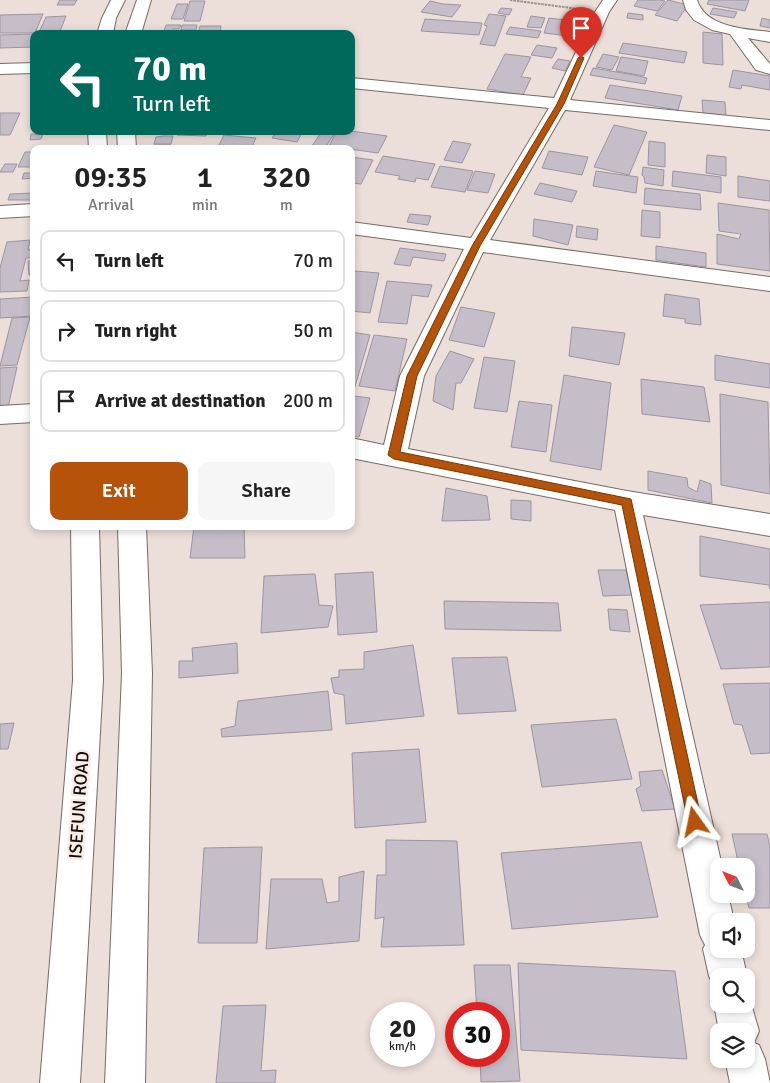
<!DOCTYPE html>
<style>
:root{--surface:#fff;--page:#f6f6f6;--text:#222;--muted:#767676;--line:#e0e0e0;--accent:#b45309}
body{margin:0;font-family:Signika,sans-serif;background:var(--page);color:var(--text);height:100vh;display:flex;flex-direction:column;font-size:19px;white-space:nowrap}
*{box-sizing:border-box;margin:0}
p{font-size:16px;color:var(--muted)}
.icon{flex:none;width:28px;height:28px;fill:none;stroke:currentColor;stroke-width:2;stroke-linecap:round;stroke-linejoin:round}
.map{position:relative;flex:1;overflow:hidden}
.details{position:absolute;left:30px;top:145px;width:325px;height:385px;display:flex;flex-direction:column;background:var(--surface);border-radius:10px;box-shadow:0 2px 8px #0003}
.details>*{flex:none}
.guide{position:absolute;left:30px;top:30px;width:325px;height:105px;border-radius:10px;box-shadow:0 2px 8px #0003;background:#00695c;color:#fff;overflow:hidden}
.needle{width:32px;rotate:312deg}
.fabs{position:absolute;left:710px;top:858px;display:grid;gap:10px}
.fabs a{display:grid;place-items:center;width:45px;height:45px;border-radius:10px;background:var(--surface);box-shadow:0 2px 8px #0003;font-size:25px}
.speed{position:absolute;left:370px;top:1002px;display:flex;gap:10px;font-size:25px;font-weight:700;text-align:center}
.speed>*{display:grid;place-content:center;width:65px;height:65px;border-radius:50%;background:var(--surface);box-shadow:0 2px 8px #0003;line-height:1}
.speed small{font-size:12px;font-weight:400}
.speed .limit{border:8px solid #d22;background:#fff;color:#111}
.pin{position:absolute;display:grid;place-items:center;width:42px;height:42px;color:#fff;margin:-51px -21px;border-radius:50% 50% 50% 0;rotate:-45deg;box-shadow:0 0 5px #0007}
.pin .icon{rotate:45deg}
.me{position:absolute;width:55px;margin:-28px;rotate:348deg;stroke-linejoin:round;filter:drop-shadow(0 0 4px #0008)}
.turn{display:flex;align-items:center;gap:18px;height:105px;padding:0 20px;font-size:22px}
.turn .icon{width:65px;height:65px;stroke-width:2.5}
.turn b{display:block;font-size:35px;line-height:42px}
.eta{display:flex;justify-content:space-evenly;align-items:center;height:85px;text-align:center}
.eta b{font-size:30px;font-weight:600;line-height:35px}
.button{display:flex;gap:10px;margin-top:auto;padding:10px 20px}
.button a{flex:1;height:58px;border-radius:10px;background:var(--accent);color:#fff;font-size:20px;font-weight:600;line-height:58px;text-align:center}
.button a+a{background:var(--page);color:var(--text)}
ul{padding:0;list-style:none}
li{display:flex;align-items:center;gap:15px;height:62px;margin:0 10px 8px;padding:0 10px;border:2px solid var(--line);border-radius:10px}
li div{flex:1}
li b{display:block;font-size:19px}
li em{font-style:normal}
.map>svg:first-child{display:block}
.building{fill:#c5bec9;stroke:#9c95a0}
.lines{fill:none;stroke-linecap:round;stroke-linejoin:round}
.street-casing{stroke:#776b66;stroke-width:2}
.secondary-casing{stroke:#776b66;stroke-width:2}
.path{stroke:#9b908b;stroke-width:2;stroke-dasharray:2.5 1;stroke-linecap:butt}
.street{fill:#fff;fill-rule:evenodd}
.secondary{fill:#fff;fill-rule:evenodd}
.route{fill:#b45309;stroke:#753606}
.labels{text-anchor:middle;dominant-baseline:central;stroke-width:5;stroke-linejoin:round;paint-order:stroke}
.near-street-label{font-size:18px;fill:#110c0a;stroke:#f9ebe5}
</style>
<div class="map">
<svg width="770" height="1083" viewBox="0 0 770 1083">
<rect width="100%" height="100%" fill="#ecded8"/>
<g class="building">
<path d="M60,0h17l-3,5h-17z"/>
<path d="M638,0h22l5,1 -8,10 -23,-5z"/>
<path d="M668,0l20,5 -11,16 -22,-6z"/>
<path d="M709,0h40l-4,11 -38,-7z"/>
<path d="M190,1h15l-5,20h-16z"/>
<path d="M430,1l13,3 18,1 -9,12 -31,-5z"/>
<path d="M177,4h11l-5,15h-12z"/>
<path d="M501,8l11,1 -3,6 -11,-2z"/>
<path d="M713,8l24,4 -3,6 -24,-4z"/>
<path d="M628,13l15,2v5l-16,-2z"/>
<path d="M43,14l-8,19h-35v-18z"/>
<path d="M489,14l17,2 -11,30 -15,-2 7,-18 -3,-1z"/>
<path d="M66,16l-7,18 -20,-2 7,-15z"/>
<path d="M531,16l14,2 -4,10 -14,-1z"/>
<path d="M549,18l24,3 -4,15 -25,-3z"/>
<path d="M762,18l8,2v8l-10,-2z"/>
<path d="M425,19l57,4 -3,12 -58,-4z"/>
<path d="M166,25h15l-2,4h-6l-2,5h-8z"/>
<path d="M182,25h15l-1,5h-15z"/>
<path d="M200,26h21l-1,8h-22z"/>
<path d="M510,27l31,4 -3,7 -32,-4z"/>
<path d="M703,32l19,2 1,31 -20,-2z"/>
<path d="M34,34v13l-34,1v-13z"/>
<path d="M623,43l64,9 -3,11 -65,-10z"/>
<path d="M537,45l20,3 -5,10 -21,-3z"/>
<path d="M505,54l26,3 -10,20 10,1 -8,17 -36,-6z"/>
<path d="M603,54l16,3 -7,13 -16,-3z"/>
<path d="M621,57l27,4 -4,15 -28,-5z"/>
<path d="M558,59l12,2 -5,10 -13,-3z"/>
<path d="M593,68l41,7 13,3 -2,6 -55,-9z"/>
<path d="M733,70l37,6v14l-28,-5 -1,4 -12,-2z"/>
<path d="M610,85l72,11 -4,14 -73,-12z"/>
<path d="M702,100l23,2 1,14 -23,-3z"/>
<path d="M0,113h20l-10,22h-10z"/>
<path d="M614,125l33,7 -18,43 -35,-8z"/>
<path d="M179,131h29l-2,5 -29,-1z"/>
<path d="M277,131l19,2 7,-2 -6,11 -25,-4z"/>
<path d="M322,131h14l-11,17 -13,-2z"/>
<path d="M337,131h14l36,5 -9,17 -49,-7z"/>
<path d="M31,134h12l-2,5 -11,1z"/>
<path d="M224,135l32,3 -5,11h-34z"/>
<path d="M163,136h10l-2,8h-17l2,-7z"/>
<path d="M453,141l18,3 -9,19 -18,-3z"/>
<path d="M649,141l16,2v24l-17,-2z"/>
<path d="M154,145h17l-1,4h-16z"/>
<path d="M549,151l39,6 -6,18 -40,-7z"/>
<path d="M25,152h9v15h-16z"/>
<path d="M707,155l19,2v19l-20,-3z"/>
<path d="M383,156l52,8 -7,16 -12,-2 -1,4 -17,-3 2,-3 -25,-4z"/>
<path d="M351,157l22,3 -12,24 -10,-1z"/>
<path d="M5,164h12l-4,8h-13z"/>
<path d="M440,166l33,5 -8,21 -34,-5z"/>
<path d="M643,167l21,3 -1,16 -18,-3 -1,-6 -2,-2z"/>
<path d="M475,171l20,3 -7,19 -21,-3z"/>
<path d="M596,171l42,6 -2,16 -43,-7z"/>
<path d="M673,171l48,6v16l-49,-7z"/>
<path d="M24,173h10v5l-12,1z"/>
<path d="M738,176l32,5v20l-32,-4z"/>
<path d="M540,183l37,8 -5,11 -38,-8z"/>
<path d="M645,188l55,6 1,16 -57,-6z"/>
<path d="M34,193v7h-26l2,-6z"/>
<path d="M718,203l51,7 1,61 -53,-7v-30l22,5 2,-5 -22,-3z"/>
<path d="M642,210l18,2v26l-19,-2z"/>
<path d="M410,214l21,2 -3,9 -21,-3z"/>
<path d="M534,219l39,6 -5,20 -35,-9z"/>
<path d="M577,226l21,3 -1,11 -21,-3z"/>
<path d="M30,240l-2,10 4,-1 -2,9h-4l-6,23 9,-1 -2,11 -27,1v-24l7,-26z"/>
<path d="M656,246l50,7v14l-50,-7z"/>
<path d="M34,247v28h-5l-1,-14h3z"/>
<path d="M400,248l46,6 -2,7 -31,-4 -3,9 -16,-2z"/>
<path d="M355,271l24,2 -9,40 -19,-2v-25z"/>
<path d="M387,281l45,4 -4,12 -16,-2 -5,29 -29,-2z"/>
<path d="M665,294l34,5 2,26 -16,-2v-4l-22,-3z"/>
<path d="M34,297l-2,19 -32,2v-19z"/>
<path d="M461,307l34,6 -11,34 -35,-7z"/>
<path d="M30,317l-13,48 -17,1 12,-48z"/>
<path d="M572,327l53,6 -6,32 -50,-9z"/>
<path d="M351,332l19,3 -16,55 -3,-1z"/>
<path d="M374,335l33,4 -12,52 -36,-5z"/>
<path d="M450,351l24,8 -13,24h-5l-3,27 -20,-9 3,-25z"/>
<path d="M715,355l55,9v24l-55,-8z"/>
<path d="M484,357l31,4 -8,51 -33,-4z"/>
<path d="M17,367l-10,45 -7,1v-45z"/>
<path d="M564,375l47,8 -10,87 -51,-9z"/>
<path d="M641,379l63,8 6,35 -68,-8z"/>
<path d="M720,394l48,8 2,92 -49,-9z"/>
<path d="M354,396l16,2 -11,39 -8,-1v-32z"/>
<path d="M519,401l33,4 -6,47 -35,-5z"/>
<path d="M648,471l39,7 1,9 9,5 3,-12 11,4 1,19 -64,-13z"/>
<path d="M446,488l41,8 3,24 -48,1z"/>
<path d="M511,500l20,1v20l-20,-2z"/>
<path d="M194,526h50l1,32h-55z"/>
<path d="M700,536l70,13v40l-1,-4 -69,-9z"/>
<path d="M598,570h28l6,25 -29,1z"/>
<path d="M373,572l4,60 -39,3 -3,-61z"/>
<path d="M315,574l4,31 14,1 -5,21 -67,6 3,-57z"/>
<path d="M444,601l114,2 3,28 -116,-2z"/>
<path d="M770,602v65l-49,2 -21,-64z"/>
<path d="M608,609l19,1 3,22 -20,-2z"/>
<path d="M237,643l1,30 -59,5v-17h14l-1,-13z"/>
<path d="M413,645l11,71 -78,8 -2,-29 -10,-2 -3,-15 8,-1v-7l25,-1v-17z"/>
<path d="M507,657l9,54 -58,3 -6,-56z"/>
<path d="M770,683v70l-19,1 -9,-29 -8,-1 -11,-40z"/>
<path d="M328,691l4,39 -110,7 -1,-8 14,-3 3,-25z"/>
<path d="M616,719l16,60 -90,8 -11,-62z"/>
<path d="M14,723l-6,26h-8v-25z"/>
<path d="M419,749l7,73 -71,6 -3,-75z"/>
<path d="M662,770l13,39 -33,2 -6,-22 5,-3 -2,-14z"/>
<path d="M732,834h35l3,12v62h-21l-4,-14 1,-28h-7z"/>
<path d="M386,840l71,1 7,104 -83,2 3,-30 -9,2 2,-44h9z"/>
<path d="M641,842l17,75 -146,12 -11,-76z"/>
<path d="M262,847l-5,96h-59l6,-95z"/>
<path d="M364,871l-5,70 -93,8 5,-70h51l5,24 12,-2v-24z"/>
<path d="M518,963l157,8 12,88 -166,-9z"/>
<path d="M474,965h36l10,116 -39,1 -1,-26h19v-42h-22z"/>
<path d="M266,1005l-5,66 15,-1 -1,13h-59l7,-77z"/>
</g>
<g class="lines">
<g class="street-casing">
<g id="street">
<path d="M603,0h14l-8,12 -39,88 200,20v10l-205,-20 -75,130 280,37v14l-287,-39 -59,124 -16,73 219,42 143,23v22l-127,-21 79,351h-3v28h9l6,27h-15v28h22l6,27 -1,2 -27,-2v15l-4,-2 -6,-13 -6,-27 2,-4 -5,-10 -85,-425 -264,-52v-20l33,7 16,-69 64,-127 -113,-15v-12l120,16 78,-130 -198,-20v-10l203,20 41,-86z"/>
<path d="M683,0h14c9,28 49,29 73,32v10l-22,-4 22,26v10l-14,-4 -26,-36 -18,-4 -18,-10 -8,-10z"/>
<path d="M34,63v10l-34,1v-10z"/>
<path d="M34,204v12l-34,2v-12z"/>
<path d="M34,404v18l-34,2v-18z"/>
<path d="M747,990l12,41 -5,12 5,2 6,14 5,24h-40l-5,-24h21v-28h-27l-5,-27 5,-12v12h27z"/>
</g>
</g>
<g class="secondary-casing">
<g id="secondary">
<path d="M111,0h14l-9,18 -3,16h-16l5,-16z"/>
<path d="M137,0h14l-10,34h-16z"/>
<path d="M88,131h18l1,18h-18z"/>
<path d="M117,131h18l1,18h-18z"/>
<path d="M71,526h28l4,154 -23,403h-40l33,-403z"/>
<path d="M118,526h28l6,147 -7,410h-40l17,-410z"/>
</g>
</g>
<path class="path" d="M510,0l69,9"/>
<use href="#street" class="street"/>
<use href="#secondary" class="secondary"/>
</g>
<path class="route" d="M581,56l3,2 -20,46 -84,142 -63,130 -17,76 231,47 71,323 -2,5 -5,2 -5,-2 -2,-5 -66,-317 -228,-46 -6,-4 19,-79 65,-130 85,-142 21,-46z"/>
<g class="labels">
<g class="near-street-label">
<text transform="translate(79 805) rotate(-86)">ISEFUN ROAD</text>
</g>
</g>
</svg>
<div class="fabs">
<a><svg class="needle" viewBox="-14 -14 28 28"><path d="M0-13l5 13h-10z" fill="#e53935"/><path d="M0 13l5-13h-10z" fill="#767676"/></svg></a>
<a><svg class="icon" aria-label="sound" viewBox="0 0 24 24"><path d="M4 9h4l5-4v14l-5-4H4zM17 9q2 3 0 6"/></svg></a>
<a><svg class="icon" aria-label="search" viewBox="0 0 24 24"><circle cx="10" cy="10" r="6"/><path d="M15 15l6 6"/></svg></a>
<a><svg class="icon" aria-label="layers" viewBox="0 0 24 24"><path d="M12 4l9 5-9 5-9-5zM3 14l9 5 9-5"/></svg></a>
</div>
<div class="speed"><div>20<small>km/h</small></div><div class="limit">30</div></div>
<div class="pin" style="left:581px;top:58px;background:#d93025"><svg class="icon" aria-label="arrive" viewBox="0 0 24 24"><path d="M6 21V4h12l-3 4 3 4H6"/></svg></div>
<svg class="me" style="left:695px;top:822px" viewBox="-20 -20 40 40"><path d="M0-17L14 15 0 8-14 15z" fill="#b45309" stroke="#fff" stroke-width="4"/></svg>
<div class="guide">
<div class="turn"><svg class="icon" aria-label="left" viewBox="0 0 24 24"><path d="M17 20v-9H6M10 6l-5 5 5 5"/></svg><div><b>70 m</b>Turn left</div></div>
</div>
<section class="details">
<div class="eta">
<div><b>09:35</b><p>Arrival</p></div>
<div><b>1</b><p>min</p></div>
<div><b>320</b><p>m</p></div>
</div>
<ul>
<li><svg class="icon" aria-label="left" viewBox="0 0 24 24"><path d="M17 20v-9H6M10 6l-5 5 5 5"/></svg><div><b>Turn left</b></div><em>70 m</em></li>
<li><svg class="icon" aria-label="right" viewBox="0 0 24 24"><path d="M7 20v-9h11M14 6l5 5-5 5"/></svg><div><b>Turn right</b></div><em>50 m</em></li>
<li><svg class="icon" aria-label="arrive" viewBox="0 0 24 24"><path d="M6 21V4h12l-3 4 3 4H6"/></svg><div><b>Arrive at destination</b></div><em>200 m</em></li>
</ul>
<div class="button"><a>Exit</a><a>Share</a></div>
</section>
</div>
